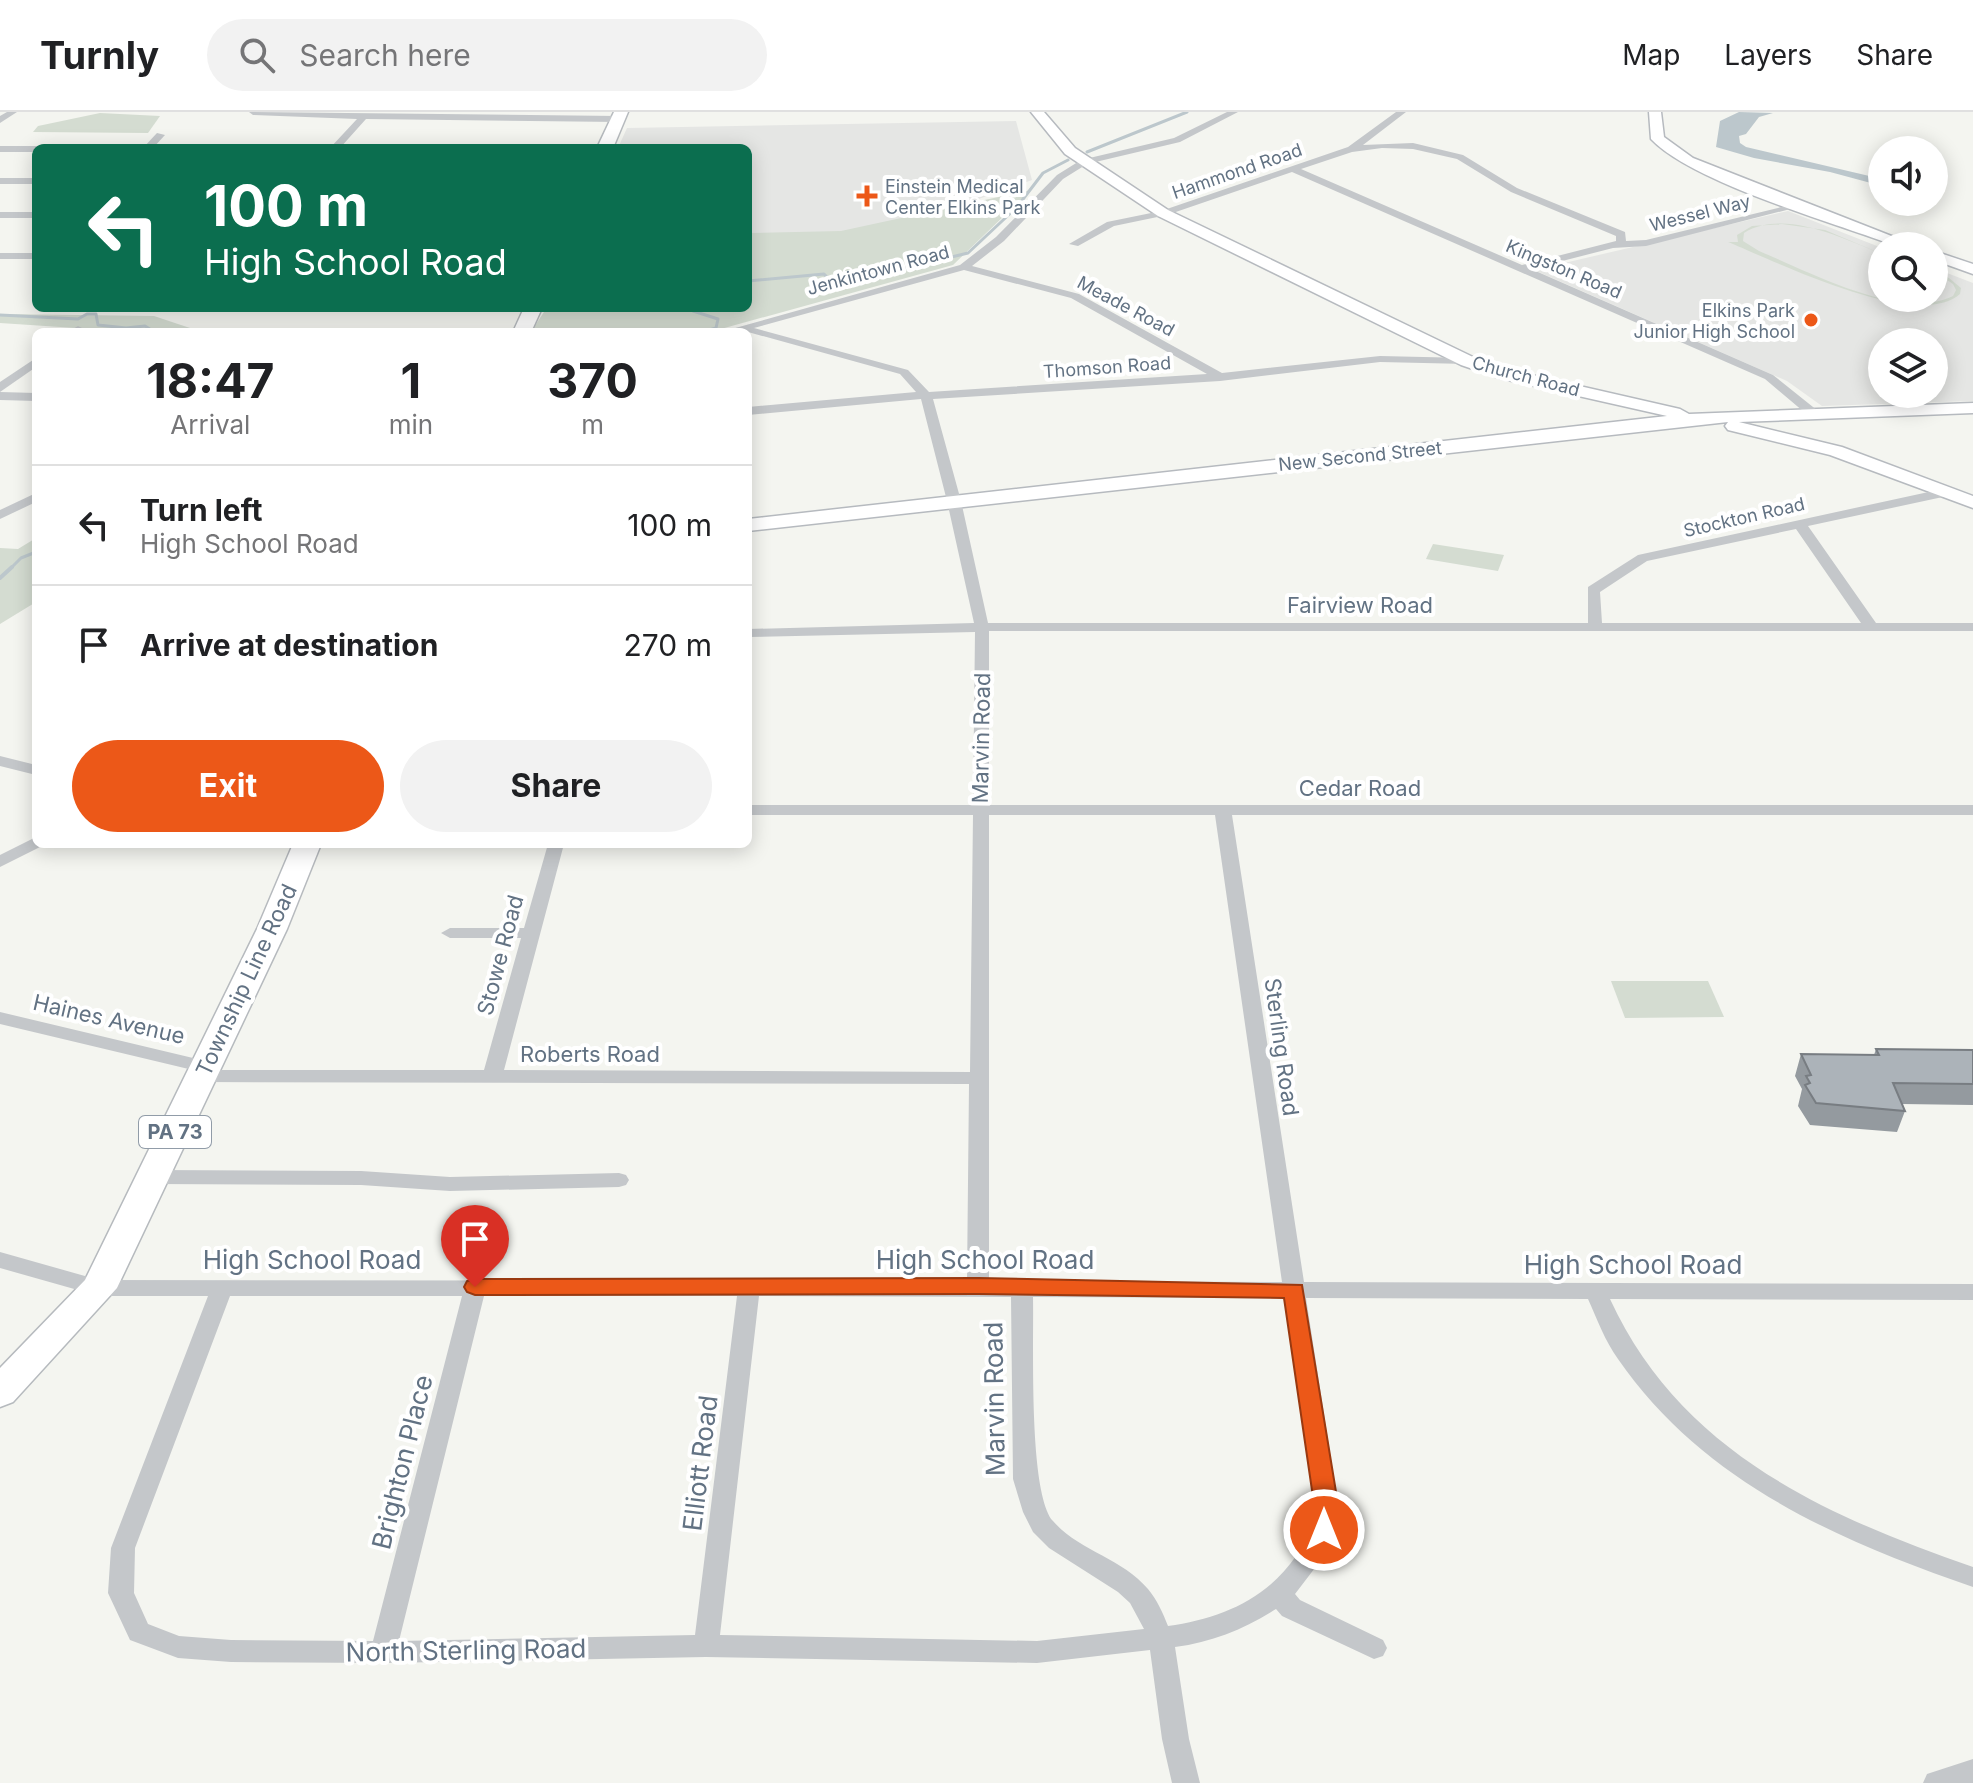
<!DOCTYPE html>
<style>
:root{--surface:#fff;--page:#f2f2f2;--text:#202124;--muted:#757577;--line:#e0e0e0;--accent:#ec5818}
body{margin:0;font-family:Inter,sans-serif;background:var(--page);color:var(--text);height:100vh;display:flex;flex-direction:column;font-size:30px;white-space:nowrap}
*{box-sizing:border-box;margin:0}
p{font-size:26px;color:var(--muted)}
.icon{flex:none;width:44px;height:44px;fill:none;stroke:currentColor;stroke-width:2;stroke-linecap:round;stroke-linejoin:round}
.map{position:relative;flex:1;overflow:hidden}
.drawer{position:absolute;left:32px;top:216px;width:720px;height:520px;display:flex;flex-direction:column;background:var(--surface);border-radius:12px;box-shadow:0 4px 20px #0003}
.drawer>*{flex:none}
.guide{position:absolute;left:32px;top:32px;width:720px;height:168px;border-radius:12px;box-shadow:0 4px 20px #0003;background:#0b6e4f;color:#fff;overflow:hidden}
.buttons{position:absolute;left:1868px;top:24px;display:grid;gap:16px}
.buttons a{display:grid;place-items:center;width:80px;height:80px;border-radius:50%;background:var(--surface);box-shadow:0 4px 20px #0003;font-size:40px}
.pin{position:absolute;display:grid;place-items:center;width:68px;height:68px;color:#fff;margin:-82px -34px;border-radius:50% 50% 50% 0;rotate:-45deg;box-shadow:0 0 8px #0007}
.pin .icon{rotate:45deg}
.me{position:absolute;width:88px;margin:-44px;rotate:0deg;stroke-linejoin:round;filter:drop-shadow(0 0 6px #0008)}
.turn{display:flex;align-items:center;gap:28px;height:168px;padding:0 40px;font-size:36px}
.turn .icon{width:104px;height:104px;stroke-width:2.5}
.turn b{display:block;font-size:56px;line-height:68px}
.eta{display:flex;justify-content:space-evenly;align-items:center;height:136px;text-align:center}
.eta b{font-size:48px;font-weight:700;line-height:56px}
.button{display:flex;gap:16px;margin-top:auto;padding:16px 40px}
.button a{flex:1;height:92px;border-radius:48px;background:var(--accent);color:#fff;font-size:32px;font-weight:700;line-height:92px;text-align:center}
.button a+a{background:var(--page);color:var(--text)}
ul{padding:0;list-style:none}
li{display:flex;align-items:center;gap:24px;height:120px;padding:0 40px;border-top:2px solid var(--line)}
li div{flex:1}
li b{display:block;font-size:30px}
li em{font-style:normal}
header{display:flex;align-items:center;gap:48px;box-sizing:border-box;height:112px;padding:0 40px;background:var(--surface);border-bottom:2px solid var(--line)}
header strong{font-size:38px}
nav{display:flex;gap:44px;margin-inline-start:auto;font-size:28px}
.search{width:560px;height:72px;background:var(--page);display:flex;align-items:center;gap:20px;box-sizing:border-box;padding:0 28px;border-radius:44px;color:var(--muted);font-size:30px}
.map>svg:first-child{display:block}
.built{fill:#e5e6e4;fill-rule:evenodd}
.green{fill:#d4dcd1}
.water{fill:#bcc7cc}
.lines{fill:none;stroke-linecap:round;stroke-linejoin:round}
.stream-far1{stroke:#bcc7cc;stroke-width:3}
.stream{stroke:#bcc7cc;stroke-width:4}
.secondary-casing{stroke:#b6babf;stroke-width:3}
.primary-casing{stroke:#b6babe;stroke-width:3}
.street{fill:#c4c7ca;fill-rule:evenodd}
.secondary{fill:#fff;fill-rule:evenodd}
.primary{fill:#fff;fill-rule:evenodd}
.wall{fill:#949a9f}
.building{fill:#acb3b9;stroke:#787d82;stroke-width:2}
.route{fill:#ec5818;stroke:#993910;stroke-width:2}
.poi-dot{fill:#ec5818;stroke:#fff;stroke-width:3}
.labels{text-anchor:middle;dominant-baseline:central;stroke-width:8;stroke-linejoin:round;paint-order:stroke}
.far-street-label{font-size:18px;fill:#627283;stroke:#fff}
.far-poi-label{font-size:18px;fill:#627283;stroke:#fff;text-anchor:start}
.shield{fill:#fff;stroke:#919ca8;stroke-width:2}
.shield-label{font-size:20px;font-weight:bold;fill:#627283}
.street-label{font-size:22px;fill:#627283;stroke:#fff}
.near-street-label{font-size:26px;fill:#627283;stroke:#fff}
</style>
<header>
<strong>Turnly</strong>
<div class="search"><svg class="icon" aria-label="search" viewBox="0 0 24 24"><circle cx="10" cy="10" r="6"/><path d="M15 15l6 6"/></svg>Search here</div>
<nav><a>Map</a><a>Layers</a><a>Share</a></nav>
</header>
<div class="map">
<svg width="1973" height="1671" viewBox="0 0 1973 1671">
<rect width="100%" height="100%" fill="#f4f5f0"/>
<g class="built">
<path d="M1016,9l16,59 -90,32 -194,61v-125h-130l9,-20z"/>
<path d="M1788,99l94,37v50h52v-30l39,15v118l-151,5 -35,-25 -253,-111zM1882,230h52v52h-52z"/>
</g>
<g class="green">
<path d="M100,1l60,3 -12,17 -115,-1 5,-6z"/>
<path d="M1031,78l-78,75 -243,67h-272l96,-5 10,-15 64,-1 3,-3h137v-75l93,-2z"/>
<path d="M1782,112l43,6 57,24c-39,-15 -98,-46 -138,-21l-1,8 16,10c49,20 142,71 194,45l3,-6 -3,-6 -19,-13 15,7 12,10 -1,6c-43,38 -185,-33 -232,-52h10l-1,-7 15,-9z"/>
<path d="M0,202l154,2 48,16h-66l-136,-9z"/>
<path d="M36,426v64l-36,22v-76l18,1z"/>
<path d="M1433,432l71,11 -6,16 -72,-12z"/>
<path d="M1611,869h97l16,36 -99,1z"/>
</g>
<path class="water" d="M1739,0l34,1 -14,4 -13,17 -7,2 1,7 6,4 136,32v7l-52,-14 -76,-14 -38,-11 4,-26z"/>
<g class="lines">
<g class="stream-far1">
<path d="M1087,40l100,-40"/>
<path d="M748,169l76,-7 8,8h16l120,-29 49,-46 26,-34 25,-13"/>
<path d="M700,196l-7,3 25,8 -2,9 -13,4"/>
<path d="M0,203l78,4 9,-5h9l2,11 28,3 19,-2 8,5 12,1"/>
<path d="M630,220h19"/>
<path d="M10,457l11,-11 15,-6"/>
</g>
<path class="stream" d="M0,466l12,-11"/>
<g class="secondary-casing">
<g id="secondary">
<path d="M1031,0h13l31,36 93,62 305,147 37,13 170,39 9,5 284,-11v10l-234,9 103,25 131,49v12l-143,-53 -102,-25 -3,-4 3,-4 -980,109v-12l919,-103 -168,-38 -38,-13 -303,-149 -93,-62z"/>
<path d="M1649,0h12l3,25 29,21 224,88h-21c-61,-23 -203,-63 -245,-107z"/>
<path d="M1934,139l39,13v10l-39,-14z"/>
</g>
</g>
<g class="primary-casing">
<g id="primary">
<path d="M614,0h14l-15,36h-16z"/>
<path d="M524,196h18l-11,24h-18z"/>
<path d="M293,732h28l-34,85 -170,359 -104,114 -13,5v-39l85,-88 172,-351z"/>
</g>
</g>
<g class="street">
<path d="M7,0h10l-17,11v-7z"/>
<path d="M249,0l369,4 4,3 -4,3 -252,-3 -26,29h-10l27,-29 -104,-4z"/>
<path d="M1227,0h11l-58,30 -93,22 -24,15 -59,62 -32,25 107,28 143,79 158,-17 87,2 6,3 -6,3 -87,-2 -160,19 -287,18 28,102 27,122h600v-36l50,-32 309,-67 5,1v6l-144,31 68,97h97v8h-984v174h984v10h-741l72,467 669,2v16l-363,-1c70,152 213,216 363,268v20c-136,-47 -270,-105 -355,-228 -13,-18 -21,-40 -30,-60l-282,-1 32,206 -2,26 -15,30 -26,34 5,6 83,40 4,8 -4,8 -9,3 -92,-43 -6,-7c-32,20 -63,33 -101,38l14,92 11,44h-28l-10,-44 -12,-89 -113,13 -331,-6 -323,6 -152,-1 -53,-4 -48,-18 -22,-47 3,-45 97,-252h-109l-99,-28v-16l99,28 868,1 2,-197 -767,-2 -10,-6 5,-5 -197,-47v-12l214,51 1,7h269l37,-132h-71l-9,-5 9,-5h74l24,-84h16l-60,226 466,2 3,-257h-225v-10h225l2,-173 -227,5v-8l226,-6 -27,-122 -26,-102 -173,16v-8l168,-15 -16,-18 -152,-42h-27l239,-67 36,-28 61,-62 24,-15 93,-22zM964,158l107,28 136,76 -278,18 -21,-22 -154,-42zM1796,417l65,94h-259l-2,-31 47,-31zM989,703h226l67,467 -293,-1zM230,1184h232l-89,345 -142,-1 -52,-4 -31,-12 -14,-31 1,-45zM484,1184h253l-42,339 -296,6zM759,1184l252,1 2,182 10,33 10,20 16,16 69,44 12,11 14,26 -107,12 -317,-6zM1033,1185l251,1 30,206c-1,8 0,17 -2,25 -3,10 -10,19 -16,27 -30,44 -77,63 -128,70 -5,-13 -11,-26 -20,-37 -26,-31 -69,-38 -95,-68 -25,-29 -19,-180 -20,-224z"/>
<path d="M1396,0h10l-43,33 50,-2 50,12 54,33 108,44 1,9 20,-1 152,-37v4l-152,39 -33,2 -82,21 242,106 45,36v6h-8l-45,-38 -473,-207 -125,43 -53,11 -36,20 -9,-2 38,-22 54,-11 187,-64zM1382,36l31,1 44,10 54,33 105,44v5l-94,24 -221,-96 51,-17z"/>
<path d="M157,21l8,2 -12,13h-10z"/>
<path d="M0,34h36l4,2h-4v4h-36z"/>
<rect x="0" y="66" width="36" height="6"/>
<rect x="0" y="100" width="36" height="6"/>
<rect x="0" y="141" width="36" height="6"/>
<path d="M78,214l6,3 -3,3h-13z"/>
<path d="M36,246v9l-36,25v-10z"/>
<path d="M0,280l36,1v8l-36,-1z"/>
<path d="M36,381v9l-36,17v-9z"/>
<path d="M0,644l36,9v10l-36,-9z"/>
<path d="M36,725v7l6,2 -42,21v-12z"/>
<path d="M153,1058l208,1 89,6 169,-4 7,2 3,5 -3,5 -7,2 -169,4 -89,-6 -208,-1 -7,-2 -3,-5 3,-5z"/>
<path d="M1973,1647v24h-50l4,-9z"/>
</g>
<use href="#secondary" class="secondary"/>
<use href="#primary" class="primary"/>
</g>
<path class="wall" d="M1876,937l97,1v55l-71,-1 3,7 -8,21 -87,-7 -12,-19 4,-17 -7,-13 6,-22 73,1z"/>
<path class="building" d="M1876,937l97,1v34l-80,-1 12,28 -89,-8 -11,-18 5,-2 -4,-7 5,-1 -10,-21 78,1z"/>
<path class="route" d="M978,1166l324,7 36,219 -6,34 -8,2 -9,-2 -4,-8 3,-26 -30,-206 -306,-4 -503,1 -8,-3 -3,-5 3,-6 8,-2z"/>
<g class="poi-dot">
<path d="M863 72h8v8h8v8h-8v8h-8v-8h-8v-8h8z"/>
<circle cx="1811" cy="208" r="8"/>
</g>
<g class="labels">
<g class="far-street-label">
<text transform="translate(1237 59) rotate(-19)">Hammond Road</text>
<text transform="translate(1700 101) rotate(-14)">Wessel Way</text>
<text transform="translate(1564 157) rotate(23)">Kingston Road</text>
<text transform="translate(878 158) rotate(-15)">Jenkintown Road</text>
<text transform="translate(1126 194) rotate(28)">Meade Road</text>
<text transform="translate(1107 255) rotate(-4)">Thomson Road</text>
<text transform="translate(1526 264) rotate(15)">Church Road</text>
<text transform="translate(1360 344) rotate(-6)">New Second Street</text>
<text transform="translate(1744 405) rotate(-13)">Stockton Road</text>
</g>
<g class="far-poi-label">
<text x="885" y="74">Einstein Medical<tspan x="885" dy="21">Center Elkins Park</tspan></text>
<text x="1795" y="198" text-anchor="end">Elkins Park<tspan x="1795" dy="21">Junior High School</tspan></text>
</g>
<rect class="shield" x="139" y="1004" width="72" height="32" rx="6"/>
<g class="shield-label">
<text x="175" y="1020">PA 73</text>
</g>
<g class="street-label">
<text x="1360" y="493">Fairview Road</text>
<text transform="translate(981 626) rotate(-89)">Marvin Road</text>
<text x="1360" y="676">Cedar Road</text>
<text transform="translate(500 843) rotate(-75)">Stowe Road</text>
<text transform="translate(246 868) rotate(-65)">Township Line Road</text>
<text transform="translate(109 907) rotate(13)">Haines Avenue</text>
<text transform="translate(1282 935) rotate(82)">Sterling Road</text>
<text x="590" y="942">Roberts Road</text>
</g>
<g class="near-street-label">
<text x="312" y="1147">High School Road</text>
<text x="985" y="1147">High School Road</text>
<text x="1633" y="1152">High School Road</text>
<text transform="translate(994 1287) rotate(-91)">Marvin Road</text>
<text transform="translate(402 1350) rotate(-76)">Brighton Place</text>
<text transform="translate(700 1351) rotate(-83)">Elliott Road</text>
<text transform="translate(466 1538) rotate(-1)">North Sterling Road</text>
</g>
</g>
</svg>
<div class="buttons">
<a><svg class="icon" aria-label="sound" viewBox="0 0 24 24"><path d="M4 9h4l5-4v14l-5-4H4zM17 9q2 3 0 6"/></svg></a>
<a><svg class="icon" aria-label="search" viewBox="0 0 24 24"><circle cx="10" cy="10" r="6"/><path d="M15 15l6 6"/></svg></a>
<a><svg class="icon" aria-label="layers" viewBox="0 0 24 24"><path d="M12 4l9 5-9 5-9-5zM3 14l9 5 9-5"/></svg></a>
</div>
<div class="pin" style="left:475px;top:1175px;background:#d93025"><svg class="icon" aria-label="arrive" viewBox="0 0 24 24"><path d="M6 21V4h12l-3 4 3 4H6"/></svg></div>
<svg class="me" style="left:1324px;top:1418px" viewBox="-20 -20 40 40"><circle r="17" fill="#ec5818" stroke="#fff" stroke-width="3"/><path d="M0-11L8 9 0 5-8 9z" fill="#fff"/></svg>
<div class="guide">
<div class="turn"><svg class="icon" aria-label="left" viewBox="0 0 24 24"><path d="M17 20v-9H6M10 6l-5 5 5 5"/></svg><div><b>100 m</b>High School Road</div></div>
</div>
<section class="drawer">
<div class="eta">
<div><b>18:47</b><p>Arrival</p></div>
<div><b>1</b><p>min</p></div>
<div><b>370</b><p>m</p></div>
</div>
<ul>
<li><svg class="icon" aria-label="left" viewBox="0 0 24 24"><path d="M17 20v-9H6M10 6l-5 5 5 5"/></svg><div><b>Turn left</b><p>High School Road</p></div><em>100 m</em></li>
<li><svg class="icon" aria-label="arrive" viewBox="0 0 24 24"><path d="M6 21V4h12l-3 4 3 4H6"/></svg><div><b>Arrive at destination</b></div><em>270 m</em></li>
</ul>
<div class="button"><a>Exit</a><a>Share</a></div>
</section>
</div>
